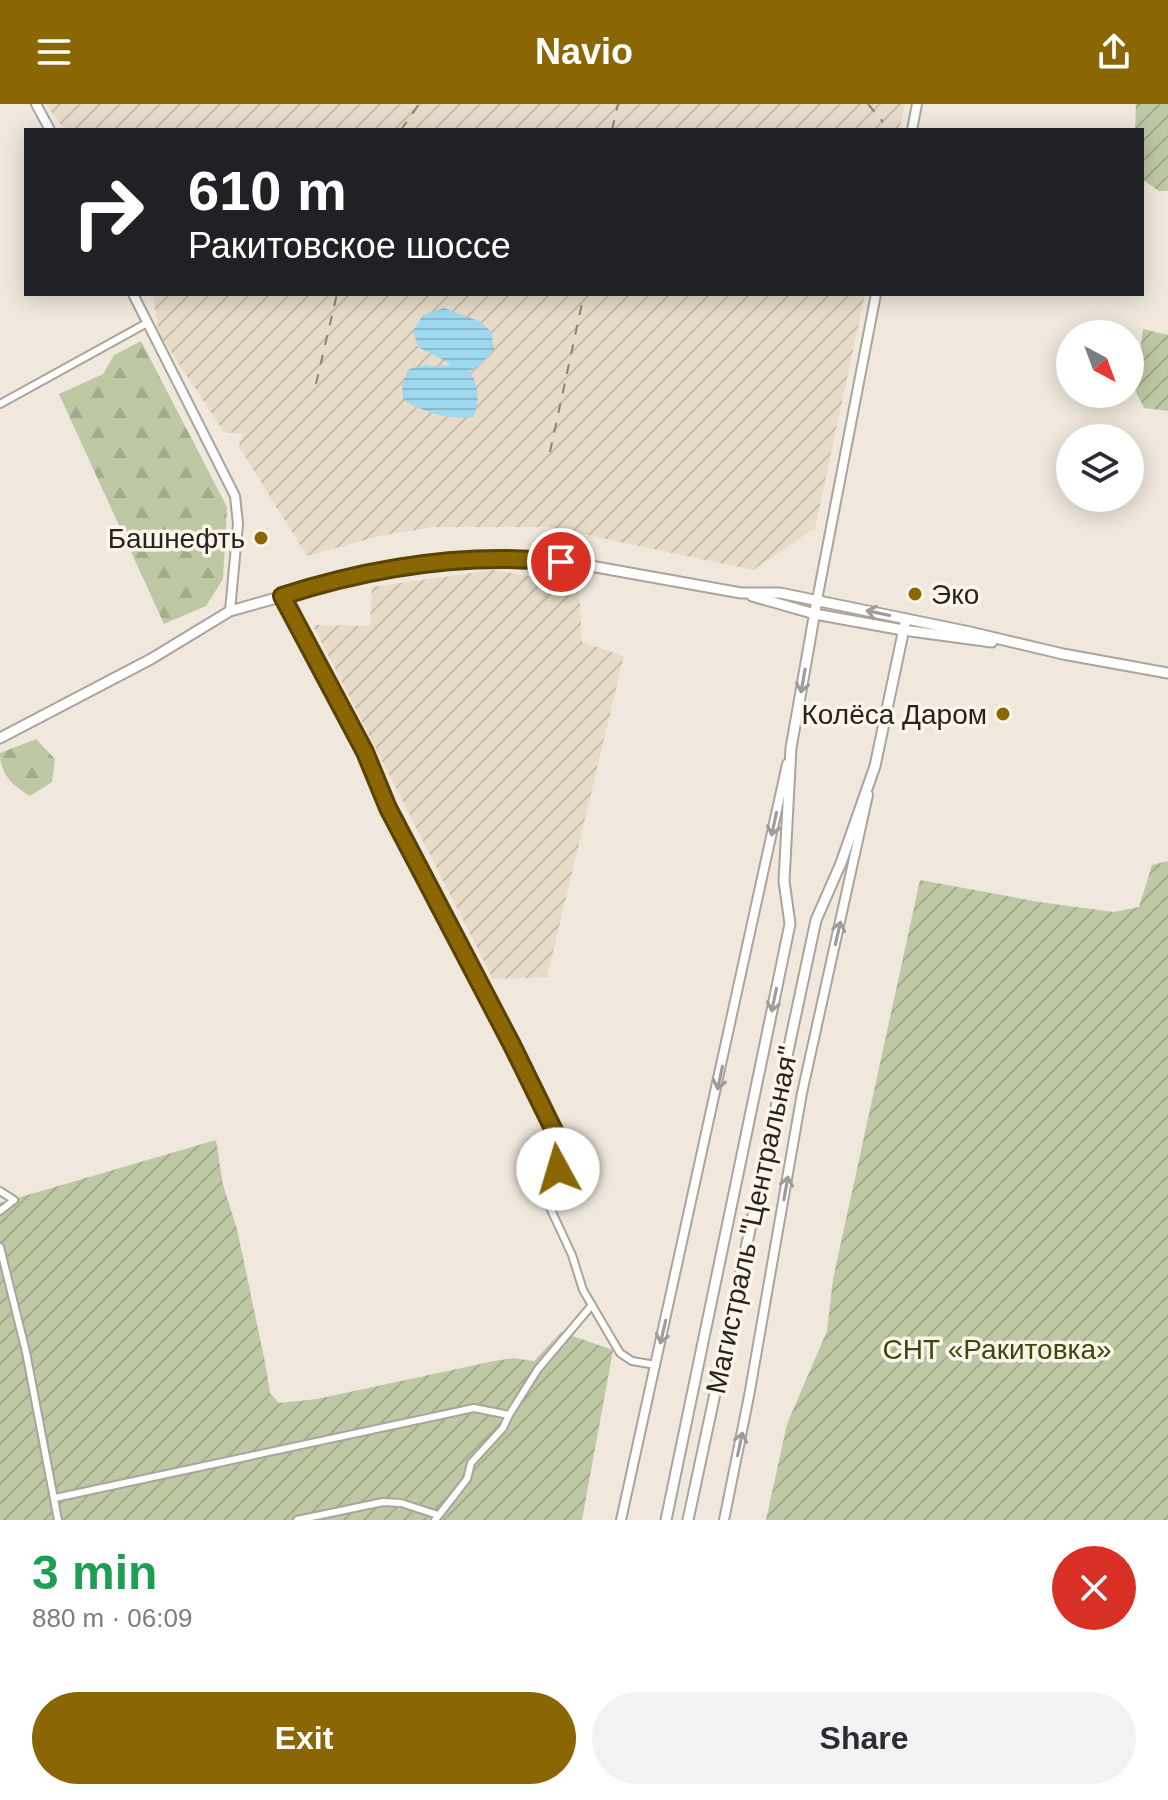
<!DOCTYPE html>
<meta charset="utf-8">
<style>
:root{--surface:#fff;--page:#f2f2f3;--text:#2b2b33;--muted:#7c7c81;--accent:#8a6604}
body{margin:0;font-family:Arial,sans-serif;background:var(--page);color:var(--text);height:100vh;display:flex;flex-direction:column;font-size:30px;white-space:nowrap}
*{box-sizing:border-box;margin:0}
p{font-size:26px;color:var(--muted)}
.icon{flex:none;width:44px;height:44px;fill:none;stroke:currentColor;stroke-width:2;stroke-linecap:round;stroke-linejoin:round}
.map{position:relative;height:1416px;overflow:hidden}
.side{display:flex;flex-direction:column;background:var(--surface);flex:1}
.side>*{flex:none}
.guide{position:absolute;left:24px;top:24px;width:1120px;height:168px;border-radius:0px;box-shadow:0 4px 20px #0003;background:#202124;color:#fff;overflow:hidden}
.needle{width:52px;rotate:139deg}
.controls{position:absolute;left:1056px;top:216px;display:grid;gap:16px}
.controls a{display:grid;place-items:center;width:88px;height:88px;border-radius:50%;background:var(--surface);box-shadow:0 4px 20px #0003;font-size:40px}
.pin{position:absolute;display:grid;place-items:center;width:68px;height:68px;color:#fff;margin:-34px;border:4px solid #fff;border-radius:50%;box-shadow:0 2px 8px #0007}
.me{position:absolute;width:88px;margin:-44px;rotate:354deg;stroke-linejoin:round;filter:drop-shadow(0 0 6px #0008)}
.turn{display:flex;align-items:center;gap:28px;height:168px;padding:0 32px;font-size:36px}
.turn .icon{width:104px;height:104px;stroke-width:2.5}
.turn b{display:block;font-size:56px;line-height:68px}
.round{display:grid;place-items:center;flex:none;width:84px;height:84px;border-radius:42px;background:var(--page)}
.headline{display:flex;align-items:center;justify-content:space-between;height:136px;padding:0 32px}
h1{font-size:48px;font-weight:700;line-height:60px;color:#1e9e55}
.cta{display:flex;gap:16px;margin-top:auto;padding:16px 32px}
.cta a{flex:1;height:92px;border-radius:48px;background:var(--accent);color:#fff;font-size:32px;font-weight:700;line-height:92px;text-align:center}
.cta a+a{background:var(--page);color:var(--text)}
header{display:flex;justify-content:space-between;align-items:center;height:104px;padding:0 32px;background:var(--accent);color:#fff;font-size:36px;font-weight:700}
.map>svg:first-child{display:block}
.industrial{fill:url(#industrial-furrows)}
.forest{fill:url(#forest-firs)}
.garden{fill:url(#garden-furrows)}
.water{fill:url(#water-rules)}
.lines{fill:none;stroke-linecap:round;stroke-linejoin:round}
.street-casing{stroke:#aba498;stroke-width:10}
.secondary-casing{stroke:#aba498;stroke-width:12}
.primary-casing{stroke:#aba498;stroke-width:13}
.street{stroke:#fff;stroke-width:6}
.secondary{stroke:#fff;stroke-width:8}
.primary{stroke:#fff;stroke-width:9}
.rail{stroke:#89837b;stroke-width:2;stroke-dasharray:10 10;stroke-linecap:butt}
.oneway{stroke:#9e9c9a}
.route-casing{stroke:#5a4203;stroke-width:20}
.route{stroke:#8a6604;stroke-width:14}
.poi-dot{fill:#8a6604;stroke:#fdf5e9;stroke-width:3}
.labels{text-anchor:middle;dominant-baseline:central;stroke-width:7;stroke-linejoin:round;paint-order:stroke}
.poi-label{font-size:28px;fill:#27241f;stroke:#fdf5e9;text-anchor:end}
.street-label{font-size:28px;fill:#27241f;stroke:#fdf5e9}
.park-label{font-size:28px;fill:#3c470f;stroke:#fdf5e9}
</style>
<header><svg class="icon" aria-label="menu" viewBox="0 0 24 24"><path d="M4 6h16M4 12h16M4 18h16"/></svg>Navio<svg class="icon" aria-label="share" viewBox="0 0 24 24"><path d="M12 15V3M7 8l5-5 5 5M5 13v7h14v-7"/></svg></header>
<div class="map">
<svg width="1168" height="1416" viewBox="0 0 1168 1416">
<defs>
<pattern id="industrial-furrows" width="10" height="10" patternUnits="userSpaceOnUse" patternTransform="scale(2)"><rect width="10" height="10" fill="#e8dcc9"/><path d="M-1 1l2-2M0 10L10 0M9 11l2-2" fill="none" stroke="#c7bdac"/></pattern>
<pattern id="forest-firs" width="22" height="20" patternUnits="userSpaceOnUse" patternTransform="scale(2)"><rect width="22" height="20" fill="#bfc8a5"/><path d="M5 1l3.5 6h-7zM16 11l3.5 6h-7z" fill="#a4ac8e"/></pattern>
<pattern id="garden-furrows" width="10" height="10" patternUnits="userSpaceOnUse" patternTransform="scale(2)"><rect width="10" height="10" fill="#bfc8a5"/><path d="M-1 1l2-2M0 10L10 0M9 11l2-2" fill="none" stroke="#a4ac8e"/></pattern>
<pattern id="water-rules" width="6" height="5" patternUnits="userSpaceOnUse" patternTransform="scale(2)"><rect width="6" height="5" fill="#9ed9ef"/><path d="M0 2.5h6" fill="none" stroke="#88bacc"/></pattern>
</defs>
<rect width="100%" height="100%" fill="#f0e8dc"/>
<g class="industrial">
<path d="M46,0h859l-6,26h-834z"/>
<path d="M153,190h712l-50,234 -62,42 -204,-43h-115l-55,9 -72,20 -68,-109 3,-13 -18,-2 -65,-98z"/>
<path d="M494,466l85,15 3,57 42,14 -77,321 -54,2 -180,-354 57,1 2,-39z"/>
</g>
<g class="forest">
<path d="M141,237l86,166 -4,72 -17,27 -42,18 -105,-230 44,-20 11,-19z"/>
<path d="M36,635l19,20 -3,23 -22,14c-17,-10 -30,-22 -30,-43z"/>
</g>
<g class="garden">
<path d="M1136,0h32v87h-9l-17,-12v-49h-7z"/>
<path d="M1143,225l25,6v76l-24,-3 -9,-18z"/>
<path d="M1168,757v659h-402l21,-96 40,-93 6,-52 87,-399 119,22 75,10 25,-5 13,-42z"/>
<path d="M216,1036l7,45 14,44 29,138 4,26 9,10 38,-4 177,-38 19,-3 21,3 27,-29 52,18 -31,170h-582v-317z"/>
</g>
<path class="water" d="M444,204l34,13 13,10 3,18 -14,16 -11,6c11,15 10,29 5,46 -26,3 -50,-4 -71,-18l-1,-13 6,-16c19,-9 25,-1 43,-6l-33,-17 -5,-16 10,-16z"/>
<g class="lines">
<g class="street-casing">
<g id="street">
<path d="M0,300l147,-81"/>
<path d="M282,492l83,156 23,56 175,341 -17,50 26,56 11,35 37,63 12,8 24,4"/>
<path d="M0,1087l14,9 -14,11"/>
<path d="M0,1143l26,105 32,168"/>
<path d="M55,1394l419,-90 35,7"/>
<path d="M297,1416l86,-18 18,1 37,12"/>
<path d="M435,1416l32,-41 4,-16 32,-35 6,-13 29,-46 54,-64"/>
</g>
</g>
<g class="secondary-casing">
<g id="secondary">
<path d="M36,0l14,26"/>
<path d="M912,26l5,-26"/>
<path d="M133,190l102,202 3,28 -8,87"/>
<path d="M817,496l59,-306"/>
<path d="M621,1416l166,-756"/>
<path d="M724,1416l25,-124 53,-303 66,-298"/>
</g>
</g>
<g class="primary-casing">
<g id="primary">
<path d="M752,492l63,18 88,16 89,12"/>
<path d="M0,634l151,-79 79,-48 143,-40 105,-13 58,2 49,5 156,28h39l190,39 93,22 105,19"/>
<path d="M666,1416l124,-596 -6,-43 7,-133 26,-148"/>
<path d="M688,1416l128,-600 25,-57 34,-97 31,-147"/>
</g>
</g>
<use href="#street" class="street"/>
<use href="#secondary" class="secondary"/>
<use href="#primary" class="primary"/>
<g class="rail">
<path d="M868,0l15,18"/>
<path d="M401,26l18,-26"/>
<path d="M612,26l6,-26"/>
<path d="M316,280l21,-90"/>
<path d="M550,348l34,-158"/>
</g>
</g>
<defs><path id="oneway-shaft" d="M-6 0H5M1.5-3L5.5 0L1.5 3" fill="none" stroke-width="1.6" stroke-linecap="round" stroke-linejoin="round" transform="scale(2)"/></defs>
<g class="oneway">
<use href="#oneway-shaft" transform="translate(878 509) rotate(-168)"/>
<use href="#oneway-shaft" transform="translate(803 577) rotate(100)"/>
<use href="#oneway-shaft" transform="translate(774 720) rotate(102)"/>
<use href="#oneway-shaft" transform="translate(838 829) rotate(-77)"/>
<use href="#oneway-shaft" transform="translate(774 896) rotate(102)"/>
<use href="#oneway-shaft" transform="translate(720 974) rotate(102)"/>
<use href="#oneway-shaft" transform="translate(786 1084) rotate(-80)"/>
<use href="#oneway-shaft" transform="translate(663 1228) rotate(103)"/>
<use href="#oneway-shaft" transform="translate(740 1340) rotate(-78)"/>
</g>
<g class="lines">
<g class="route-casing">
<path id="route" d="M558,1065l5,-20 -51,-104 -124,-237 -23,-56 -83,-156c90,-29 184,-44 279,-34"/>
</g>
<use href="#route" class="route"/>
</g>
<g class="poi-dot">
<circle cx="261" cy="434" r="8"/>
<circle cx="915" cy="490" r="8"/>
<circle cx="1003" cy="610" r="8"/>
</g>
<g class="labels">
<g class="poi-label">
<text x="245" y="434">Башнефть</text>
<text x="931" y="490" text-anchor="start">Эко</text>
<text x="987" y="610">Колёса Даром</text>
</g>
<g class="street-label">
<text transform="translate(752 1116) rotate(-78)">Магистраль "Центральная"</text>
</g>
<g class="park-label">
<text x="997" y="1245">СНТ «Ракитовка»</text>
</g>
</g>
</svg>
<div class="controls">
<a><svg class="needle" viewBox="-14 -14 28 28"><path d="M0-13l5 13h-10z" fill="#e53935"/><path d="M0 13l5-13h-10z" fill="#7c7c81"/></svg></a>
<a><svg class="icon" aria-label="layers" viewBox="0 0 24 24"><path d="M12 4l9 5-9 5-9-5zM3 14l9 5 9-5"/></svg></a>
</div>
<div class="pin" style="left:561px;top:458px;background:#d93025"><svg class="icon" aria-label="arrive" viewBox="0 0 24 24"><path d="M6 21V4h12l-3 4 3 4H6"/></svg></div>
<svg class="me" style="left:558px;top:1065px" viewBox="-20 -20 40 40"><circle r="19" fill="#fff"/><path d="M0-13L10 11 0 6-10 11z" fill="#8a6604"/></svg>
<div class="guide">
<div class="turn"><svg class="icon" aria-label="right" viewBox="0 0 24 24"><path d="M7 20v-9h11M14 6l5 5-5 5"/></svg><div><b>610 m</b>Ракитовское шоссе</div></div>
</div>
</div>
<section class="side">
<div class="headline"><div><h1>3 min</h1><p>880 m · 06:09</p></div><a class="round" style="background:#d93025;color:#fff"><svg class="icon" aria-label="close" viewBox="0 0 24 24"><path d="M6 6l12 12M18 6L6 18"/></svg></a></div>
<div class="cta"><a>Exit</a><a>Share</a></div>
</section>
